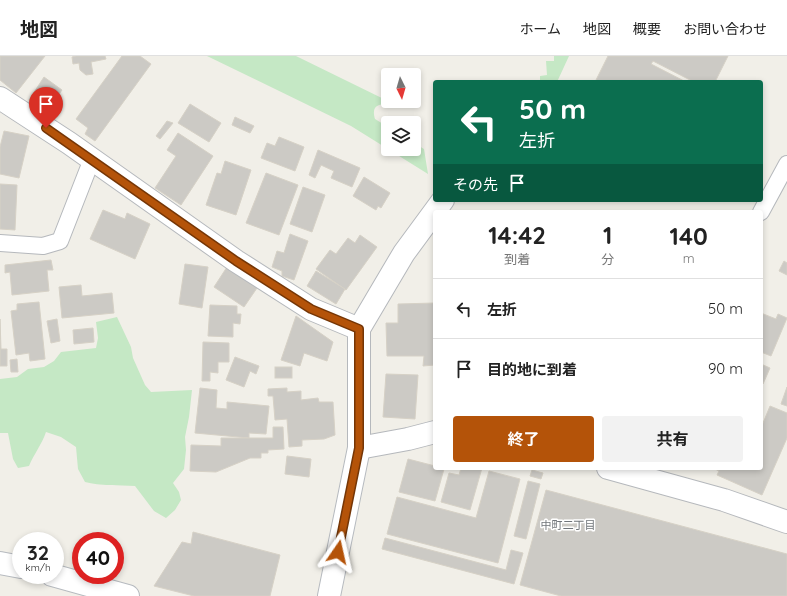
<!DOCTYPE html>
<html lang="ja">
<meta charset="utf-8">
<style>
:root{--surface:#fff;--page:#f2f2f2;--text:#222;--muted:#767676;--line:#e0e0e0;--accent:#b45309}
body{margin:0;font-family:Quicksand,"Noto Sans JP",sans-serif;background:var(--page);color:var(--text);height:100vh;display:flex;flex-direction:column;font-size:15px;white-space:nowrap}
*{box-sizing:border-box;margin:0}
p{font-size:13px;color:var(--muted)}
.icon{flex:none;width:22px;height:22px;fill:none;stroke:currentColor;stroke-width:2;stroke-linecap:round;stroke-linejoin:round}
.map{position:relative;flex:1;overflow:hidden}
.drawer{position:absolute;left:433px;top:154px;width:330px;height:260px;display:flex;flex-direction:column;background:var(--surface);border-radius:4px;box-shadow:0 2px 6px #0003}
.drawer>*{flex:none}
.hud{position:absolute;left:433px;top:24px;width:330px;height:122px;border-radius:4px;box-shadow:0 2px 6px #0003;background:#0b6e4f;color:#fff;overflow:hidden}
.needle{width:26px;rotate:175deg}
.fabs{position:absolute;left:381px;top:12px;display:grid;gap:8px}
.fabs a{display:grid;place-items:center;width:40px;height:40px;border-radius:4px;background:var(--surface);box-shadow:0 2px 6px #0003;font-size:20px}
.speed{position:absolute;left:12px;top:476px;display:flex;gap:8px;font-size:20px;font-weight:700;text-align:center}
.speed>*{display:grid;place-content:center;width:52px;height:52px;border-radius:50%;background:var(--surface);box-shadow:0 2px 6px #0003;line-height:1}
.speed small{font-size:10px;font-weight:400}
.speed .limit{border:6px solid #d22;background:#fff;color:#111}
.pin{position:absolute;display:grid;place-items:center;width:34px;height:34px;color:#fff;margin:-41px -17px;border-radius:50% 50% 50% 0;rotate:-45deg;box-shadow:0 0 4px #0007}
.pin .icon{rotate:45deg}
.me{position:absolute;width:44px;margin:-22px;rotate:11deg;stroke-linejoin:round;filter:drop-shadow(0 0 3px #0008)}
.turn{display:flex;align-items:center;gap:14px;height:84px;padding:0 20px;font-size:18px}
.turn .icon{width:52px;height:52px;stroke-width:2.5}
.turn b{display:block;font-size:28px;line-height:34px}
.then{display:flex;align-items:center;height:38px;padding:0 20px;background:#0003;gap:8px;font-size:15px}
.eta{display:flex;justify-content:space-evenly;align-items:center;height:68px;text-align:center}
.eta b{font-size:24px;font-weight:700;line-height:28px}
.action{display:flex;gap:8px;margin-top:auto;padding:8px 20px}
.action a{flex:1;height:46px;border-radius:4px;background:var(--accent);color:#fff;font-size:16px;font-weight:700;line-height:46px;text-align:center}
.action a+a{background:var(--page);color:var(--text)}
ul{padding:0;list-style:none}
li{display:flex;align-items:center;gap:12px;height:60px;padding:0 20px;border-top:1px solid var(--line)}
li div{flex:1}
li b{display:block;font-size:15px}
li em{font-style:normal}
header{display:flex;align-items:center;gap:24px;box-sizing:border-box;height:56px;padding:0 20px;background:var(--surface);border-bottom:1px solid var(--line)}
header strong{font-size:19px}
nav{display:flex;gap:22px;margin-inline-start:auto;font-size:14px}
.map>svg:first-child{display:block}
.green{fill:#c5e8c5}
.building{fill:#cccac5;stroke:#d6d1c6}
.lines{fill:none;stroke-linecap:round;stroke-linejoin:round}
.lane-casing{stroke:#b5b8bc;stroke-width:18}
.street-casing{stroke:#b5b8bc;stroke-width:24}
.secondary-casing{stroke:#b6babf;stroke-width:24}
.lane{stroke:#fff;stroke-width:16}
.street{stroke:#fff;stroke-width:22}
.secondary{stroke:#fff;stroke-width:22}
.route-casing{stroke:#753606;stroke-width:10}
.route{stroke:#b45309;stroke-width:7}
.labels{text-anchor:middle;dominant-baseline:central;stroke-width:3;stroke-linejoin:round;paint-order:stroke}
.neighbourhood-label{font-size:11px;fill:#70757a;stroke:#fff}
</style>
<header>
<strong>地図</strong>
<nav><a>ホーム</a><a>地図</a><a>概要</a><a>お問い合わせ</a></nav>
</header>
<div class="map">
<svg width="787" height="540" viewBox="0 0 787 540">
<rect width="100%" height="100%" fill="#f1efe8"/>
<g class="green">
<path d="M207,0h89l98,48c-11,0 -24,-2 -19,15l13,8v22h26v-6l10,6 4,25 -77,-48z"/>
<path d="M554,0h15l-12,26h-17v-6l7,-1 -1,-14h8z"/>
<path d="M117,261l14,30 2,11 12,27 6,7 41,-2 -3,27 -4,20 1,13 -2,19 -11,14 6,9 2,8 -6,10 -9,8 -12,-7 -19,-25c-16,-1 -35,0 -50,-4l-7,-13 -2,-22 -15,-10 -15,-5c-4,12 -12,22 -17,34l-11,2 -5,-9 -5,-26h-8v-54l17,-2 11,-8 16,-2 10,-6 7,-9 35,-4 2,-10 -2,-16z"/>
</g>
<g class="building">
<path d="M0,0h45l-29,37 -16,-13z"/>
<path d="M76,0h29l1,3 -15,3 2,12 -7,1 -6,-5 -1,-7 -6,1 -1,-7z"/>
<path d="M122,0h18l11,8 -56,77 -10,-7 3,-6 -12,-9z"/>
<path d="M608,0h120l-13,26h-21l-41,-21 -2,3 35,18h-91z"/>
<path d="M44,21l18,13 -16,22 -17,-12z"/>
<path d="M190,48l31,19 -12,19 -31,-19z"/>
<path d="M235,61l19,9 -4,7 -18,-8z"/>
<path d="M167,65l6,2 -13,16 -4,-3z"/>
<path d="M4,75l25,5 -10,42 -19,-4v-27z"/>
<path d="M178,77l35,23 -32,49 -26,-17 21,-32 -9,-6z"/>
<path d="M279,81l25,10 -9,24 -34,-13 6,-15 8,3z"/>
<path d="M318,94l42,18 -8,19 -21,-9 3,-7 -13,-6 -6,13 -6,-3z"/>
<path d="M225,105l26,9 -15,45 -30,-10 11,-32 4,1z"/>
<path d="M266,117l32,12 -19,50 -33,-12z"/>
<path d="M364,121l26,16 -9,15 -3,-2 -2,4 -23,-14z"/>
<path d="M0,128l17,1 -2,45 -15,-1z"/>
<path d="M303,131l22,8 -13,37 -22,-8z"/>
<path d="M103,154l22,9 2,-6 23,11 -15,35 -45,-20z"/>
<path d="M290,178l18,7 -14,39 -12,-4v-5l-10,-4 5,-16 7,2z"/>
<path d="M360,179l17,12 -31,43 -30,-21 14,-19 6,4 12,-16 7,5z"/>
<path d="M51,204l2,10h-6l2,21 -37,4 -2,-23 -5,1v-8z"/>
<path d="M784,205l3,2v12l-8,-4z"/>
<path d="M185,208l23,3 -6,41 -23,-4z"/>
<path d="M227,211l30,21 -13,19 -30,-20z"/>
<path d="M316,215l29,18 -9,15 -29,-18z"/>
<path d="M81,229l1,11 30,-3 2,20 -52,5 -3,-31z"/>
<path d="M39,246l6,57 -15,2 -1,-8 -13,2 -5,-44 6,-1v-6z"/>
<path d="M435,247v62l-12,1 1,-10h-37l-1,-33h12v-19z"/>
<path d="M210,249l27,1v8h4l-1,10 -7,-1v14l-25,-1z"/>
<path d="M761,257l15,6 2,-5 9,4 -16,38 -10,-4z"/>
<path d="M296,260l37,26 -6,19 -23,-8 -4,13 -19,-6z"/>
<path d="M0,263l1,30h6v17h-7z"/>
<path d="M57,263l3,22 -9,2 -4,-22z"/>
<path d="M93,272l1,14 -20,2 -1,-14z"/>
<path d="M203,286l26,1v19h-11v11l-8,-1v9h-8z"/>
<path d="M235,301l24,9 -3,8 -6,-3 -6,16 -18,-7z"/>
<path d="M17,303l1,13h-7l-1,-12z"/>
<path d="M761,308l9,4 -7,16h-2z"/>
<rect x="275" y="311" width="17" height="11"/>
<path d="M386,318l32,1 -3,44 -32,-2z"/>
<path d="M787,331v19l-6,-2z"/>
<path d="M200,332l17,2 -1,18 11,1v-7l42,4 -3,28 -17,-1v5l-54,-5z"/>
<path d="M287,332v4l14,-1v9l17,-2 1,4h14l2,33 -11,4 -22,1v6l-13,1 -2,-28 -12,1 -2,-24h-5v-7z"/>
<path d="M770,350l17,7v25l-25,57 -45,-20 2,-4 -6,-3h48v-40z"/>
<path d="M273,371h10l1,22 -16,1v3h-7v5h-11l-34,14 -26,-1 1,-26 30,1v-8h52z"/>
<path d="M287,400l24,3 -2,18 -24,-3z"/>
<path d="M408,403l27,7v2l9,1 -9,32 -36,-9z"/>
<path d="M461,412h21l-12,42 -29,-8 8,-29 10,2z"/>
<path d="M532,414l11,3 -2,6 -11,-3z"/>
<path d="M489,415l31,8 -22,84 -111,-29 10,-37 79,21z"/>
<path d="M528,425l12,3 -14,55 -12,-3z"/>
<path d="M546,434l241,64v42h-226l-41,-11z"/>
<path d="M193,476l87,23 -10,41h-76l-40,-10 28,-44 9,2z"/>
<path d="M385,482l121,32 5,-20 12,3 -9,31 -132,-35z"/>
</g>
<g class="lines">
<g class="lane-casing">
<g id="lane">
<path d="M761,156l26,-48"/>
<path d="M0,187l43,3 17,-5 32,-82"/>
</g>
</g>
<g class="street-casing">
<g id="street">
<path d="M0,42l69,45 167,118 75,48 48,20"/>
<path d="M435,376l-27,7 -49,9v-119l45,-76 39,-53"/>
<path d="M608,412l116,32 63,22"/>
</g>
</g>
<g class="secondary-casing">
<g id="secondary">
<path d="M0,507l21,4"/>
<path d="M52,519l76,21"/>
<path d="M329,540l30,-148"/>
</g>
</g>
<use href="#lane" class="lane"/>
<use href="#street" class="street"/>
<use href="#secondary" class="secondary"/>
</g>
<g class="lines">
<g class="route-casing">
<path id="route" d="M46,72l190,133 75,48 48,20v119l-21,104"/>
</g>
<use href="#route" class="route"/>
</g>
<g class="labels">
<g class="neighbourhood-label">
<text x="568" y="469">中町二丁目</text>
</g>
</g>
</svg>
<div class="fabs">
<a><svg class="needle" viewBox="-14 -14 28 28"><path d="M0-13l5 13h-10z" fill="#e53935"/><path d="M0 13l5-13h-10z" fill="#767676"/></svg></a>
<a><svg class="icon" aria-label="layers" viewBox="0 0 24 24"><path d="M12 4l9 5-9 5-9-5zM3 14l9 5 9-5"/></svg></a>
</div>
<div class="speed"><div>32<small>km/h</small></div><div class="limit">40</div></div>
<div class="pin" style="left:46px;top:72px;background:#d93025"><svg class="icon" aria-label="arrive" viewBox="0 0 24 24"><path d="M6 21V4h12l-3 4 3 4H6"/></svg></div>
<svg class="me" style="left:338px;top:496px" viewBox="-20 -20 40 40"><path d="M0-17L14 15 0 8-14 15z" fill="#b45309" stroke="#fff" stroke-width="4"/></svg>
<div class="hud">
<div class="turn"><svg class="icon" aria-label="left" viewBox="0 0 24 24"><path d="M17 20v-9H6M10 6l-5 5 5 5"/></svg><div><b>50 m</b>左折</div></div>
<div class="then">その先<svg class="icon" aria-label="arrive" viewBox="0 0 24 24"><path d="M6 21V4h12l-3 4 3 4H6"/></svg></div>
</div>
<section class="drawer">
<div class="eta">
<div><b>14:42</b><p>到着</p></div>
<div><b>1</b><p>分</p></div>
<div><b>140</b><p>m</p></div>
</div>
<ul>
<li><svg class="icon" aria-label="left" viewBox="0 0 24 24"><path d="M17 20v-9H6M10 6l-5 5 5 5"/></svg><div><b>左折</b></div><em>50 m</em></li>
<li><svg class="icon" aria-label="arrive" viewBox="0 0 24 24"><path d="M6 21V4h12l-3 4 3 4H6"/></svg><div><b>目的地に到着</b></div><em>90 m</em></li>
</ul>
<div class="action"><a>終了</a><a>共有</a></div>
</section>
</div>
